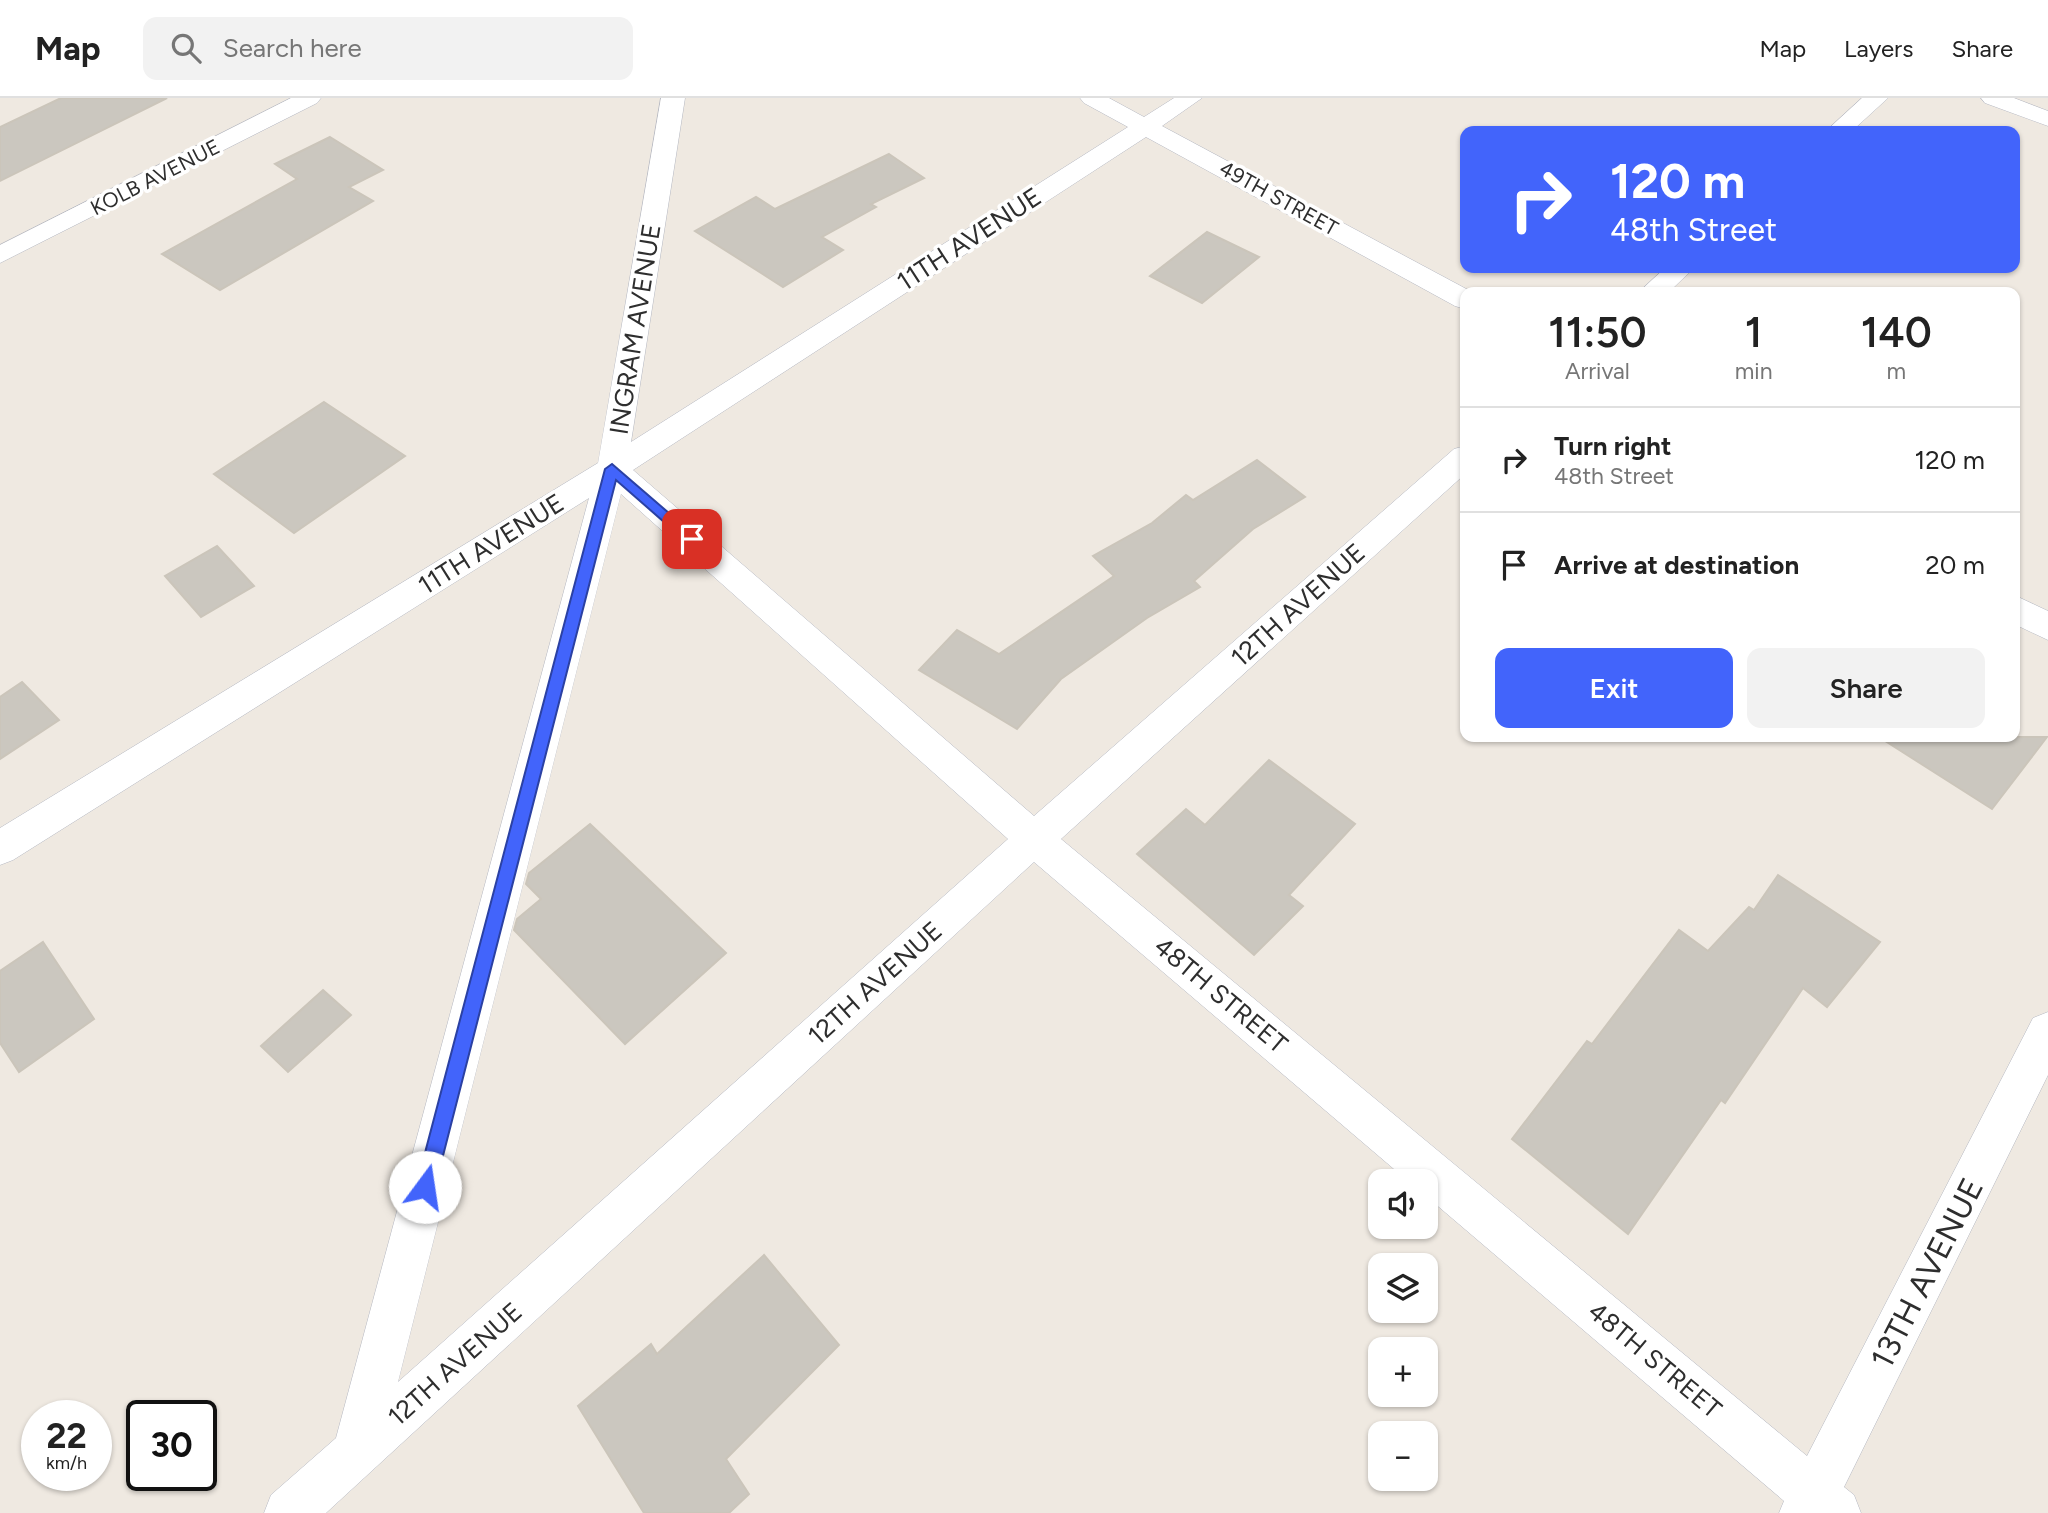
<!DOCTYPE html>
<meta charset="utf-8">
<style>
:root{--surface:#fff;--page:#f2f2f2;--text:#222;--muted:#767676;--line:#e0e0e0;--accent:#4264fb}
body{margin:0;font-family:Figtree,sans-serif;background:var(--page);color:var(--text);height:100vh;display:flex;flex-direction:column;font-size:26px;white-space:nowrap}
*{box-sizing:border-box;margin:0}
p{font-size:23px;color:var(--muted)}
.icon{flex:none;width:38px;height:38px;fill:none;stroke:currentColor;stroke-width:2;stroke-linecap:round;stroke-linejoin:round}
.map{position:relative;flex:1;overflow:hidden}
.sheet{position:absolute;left:1460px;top:189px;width:560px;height:455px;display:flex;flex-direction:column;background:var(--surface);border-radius:14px;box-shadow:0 2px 5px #0004}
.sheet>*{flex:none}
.top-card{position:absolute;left:1460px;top:28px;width:560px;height:147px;border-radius:14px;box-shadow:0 2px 5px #0004;background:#4264fb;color:#fff;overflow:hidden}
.tools{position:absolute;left:1368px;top:1071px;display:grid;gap:14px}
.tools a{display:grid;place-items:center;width:70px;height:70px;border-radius:14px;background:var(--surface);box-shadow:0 2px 5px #0004;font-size:35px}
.speed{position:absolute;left:21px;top:1302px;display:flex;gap:14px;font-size:35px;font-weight:700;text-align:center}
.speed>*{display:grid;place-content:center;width:91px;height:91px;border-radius:50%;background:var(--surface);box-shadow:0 2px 5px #0004;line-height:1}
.speed small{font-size:18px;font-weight:400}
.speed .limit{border:4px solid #111;border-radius:10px;background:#fff;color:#111}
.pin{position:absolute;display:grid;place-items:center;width:60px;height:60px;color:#fff;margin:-30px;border-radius:14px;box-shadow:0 4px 10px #0006}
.me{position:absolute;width:77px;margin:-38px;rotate:14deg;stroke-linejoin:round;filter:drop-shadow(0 0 5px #0008)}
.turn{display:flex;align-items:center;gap:24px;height:147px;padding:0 35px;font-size:32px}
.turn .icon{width:91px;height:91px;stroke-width:2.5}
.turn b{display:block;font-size:49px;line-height:60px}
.eta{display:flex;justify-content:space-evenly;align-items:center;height:119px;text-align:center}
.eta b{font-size:42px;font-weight:600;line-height:49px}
.cta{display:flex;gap:14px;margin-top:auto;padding:14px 35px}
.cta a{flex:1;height:80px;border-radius:14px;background:var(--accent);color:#fff;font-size:28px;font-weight:600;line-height:80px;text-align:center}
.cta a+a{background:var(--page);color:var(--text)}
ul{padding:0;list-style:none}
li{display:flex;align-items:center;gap:21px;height:105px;padding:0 35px;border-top:2px solid var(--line)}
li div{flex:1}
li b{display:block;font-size:26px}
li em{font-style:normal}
header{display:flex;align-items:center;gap:42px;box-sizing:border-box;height:98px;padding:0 35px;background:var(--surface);border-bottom:2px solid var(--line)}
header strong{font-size:33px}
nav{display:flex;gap:38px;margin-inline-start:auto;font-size:24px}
.search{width:490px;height:63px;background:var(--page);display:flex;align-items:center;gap:18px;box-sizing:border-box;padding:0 24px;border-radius:14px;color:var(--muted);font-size:26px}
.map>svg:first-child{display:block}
.building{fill:#cbc7bf;stroke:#cbc5ba;stroke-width:2}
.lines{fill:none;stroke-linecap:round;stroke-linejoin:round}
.street-casing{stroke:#b4b7c1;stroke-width:1}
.street{fill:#fff;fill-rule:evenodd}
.route{fill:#4264fb;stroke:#2b41a3;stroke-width:2}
.labels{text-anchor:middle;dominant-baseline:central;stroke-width:7;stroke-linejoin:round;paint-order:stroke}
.far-street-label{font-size:21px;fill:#2e2e2e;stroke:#fff}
.street-label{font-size:26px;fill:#2e2e2e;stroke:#fff}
.near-street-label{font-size:32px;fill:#2e2e2e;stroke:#fff}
</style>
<header>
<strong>Map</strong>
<div class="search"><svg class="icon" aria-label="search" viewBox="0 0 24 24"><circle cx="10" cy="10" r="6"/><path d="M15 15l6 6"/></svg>Search here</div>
<nav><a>Map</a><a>Layers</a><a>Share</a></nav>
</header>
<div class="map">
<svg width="2048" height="1415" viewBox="0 0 2048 1415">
<rect width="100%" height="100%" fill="#efe9e1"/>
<g class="building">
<path d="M61,0h106l-167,83v-54z"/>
<path d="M330,39l53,33 -34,17 24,14 -153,89 -58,-36 135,-75 -22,-15z"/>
<path d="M889,56l35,24 -53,26 5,3 -54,30 21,13 -60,37 -88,-56 61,-34 19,12z"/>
<path d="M1207,134l52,25 -57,46 -52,-27z"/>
<path d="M324,304l81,54 -111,77 -80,-59z"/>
<path d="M1257,362l48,37 -52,32 -59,52 6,6 -53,31 -86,61 -44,50 -98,-59 38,-40 42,24 115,-78 -21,-20 59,-33 34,-28 7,5z"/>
<path d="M217,448l37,40 -53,31 -36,-41z"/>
<path d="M22,584l37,38 -59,39v-62z"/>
<path d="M1879,639h168l-55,72z"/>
<path d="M1269,662l86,64 -66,71 14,11 -49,49 -117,-101 49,-45 19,16z"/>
<path d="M590,726l136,129 -101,91 -111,-114 3,-11 24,-20 -15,-15 3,-11z"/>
<path d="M1778,777l102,67 -53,65 -24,-19 -78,115 -4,-3 -93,134 -116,-95 75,-98 5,3 87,-114 29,21 41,-44 5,3z"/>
<path d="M43,844l51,77 -75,53 -19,-29v-72z"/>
<path d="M323,892l28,25 -63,57 -27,-26z"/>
<path d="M764,1157l75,90 -113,114 23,35 -20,19h-85l-66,-107 73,-62 6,10z"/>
</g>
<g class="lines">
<g class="street-casing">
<g id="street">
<path d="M291,0h30l-4,5 -317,160v-18z"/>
<path d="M661,0h24l-54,344 497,-315 -44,-24 -4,-5h29l35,19 30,-19h28l-40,28 310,166h-7v17l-10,-3 -309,-169 -513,333 401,346 420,-367 11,-3v28l-404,365 746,617 226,-438 15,-6v63l-204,412 10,8 7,18h-82l5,-12 -358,-305v-15h-18l-374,-319 -708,651h-62l7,-18 65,-57 253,-940 -576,362 -13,5v-37l598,-365zM621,396l387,345 -610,543z"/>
<path d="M1862,0h26l-36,33h-26z"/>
<path d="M1981,0h33l34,13v15l-63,-23z"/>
<path d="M1665,170h29l-25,24h-30z"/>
<path d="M2014,497l34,16v29l-34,-16z"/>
</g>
</g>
<use href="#street" class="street"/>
</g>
<path class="route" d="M612,366l87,75 -7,5 -4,-1 -72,-63 -181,707 -3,7 -7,3 -6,-3 -3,-7 189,-718z"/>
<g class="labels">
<g class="far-street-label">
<text transform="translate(155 79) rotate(-27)">KOLB AVENUE</text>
<text transform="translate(1279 100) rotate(29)">49TH STREET</text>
</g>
<g class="street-label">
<text transform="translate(969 141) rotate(-33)">11TH AVENUE</text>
<text transform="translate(635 231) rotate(-81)">INGRAM AVENUE</text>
<text transform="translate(491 446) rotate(-32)">11TH AVENUE</text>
<text transform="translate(1298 507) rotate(-42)">12TH AVENUE</text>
<text transform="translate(875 885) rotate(-42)">12TH AVENUE</text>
<text transform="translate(1221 897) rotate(40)">48TH STREET</text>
<text transform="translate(1655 1262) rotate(40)">48TH STREET</text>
<text transform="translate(455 1266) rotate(-42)">12TH AVENUE</text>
</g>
<g class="near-street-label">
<text transform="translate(1927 1175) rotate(-63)">13TH AVENUE</text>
</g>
</g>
</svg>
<div class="tools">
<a><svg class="icon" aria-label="sound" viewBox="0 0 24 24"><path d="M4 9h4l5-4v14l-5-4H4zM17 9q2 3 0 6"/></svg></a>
<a><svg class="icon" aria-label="layers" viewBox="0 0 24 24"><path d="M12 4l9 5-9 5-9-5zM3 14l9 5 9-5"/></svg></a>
<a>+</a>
<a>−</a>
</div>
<div class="speed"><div>22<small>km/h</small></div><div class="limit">30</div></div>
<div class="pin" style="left:692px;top:441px;background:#d93025"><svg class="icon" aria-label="arrive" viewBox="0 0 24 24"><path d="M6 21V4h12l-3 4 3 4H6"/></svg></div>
<svg class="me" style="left:425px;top:1089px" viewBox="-20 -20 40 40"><circle r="19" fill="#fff"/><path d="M0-13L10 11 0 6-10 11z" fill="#4264fb"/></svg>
<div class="top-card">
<div class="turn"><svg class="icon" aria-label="right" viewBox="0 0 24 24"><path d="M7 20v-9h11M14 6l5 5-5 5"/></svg><div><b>120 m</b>48th Street</div></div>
</div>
<section class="sheet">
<div class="eta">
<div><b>11:50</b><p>Arrival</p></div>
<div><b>1</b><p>min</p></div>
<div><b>140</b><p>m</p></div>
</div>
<ul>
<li><svg class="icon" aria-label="right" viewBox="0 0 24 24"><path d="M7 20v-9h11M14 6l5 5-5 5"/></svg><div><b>Turn right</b><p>48th Street</p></div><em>120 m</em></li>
<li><svg class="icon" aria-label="arrive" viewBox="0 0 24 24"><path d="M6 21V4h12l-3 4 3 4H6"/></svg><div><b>Arrive at destination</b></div><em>20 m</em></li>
</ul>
<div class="cta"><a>Exit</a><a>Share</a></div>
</section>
</div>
